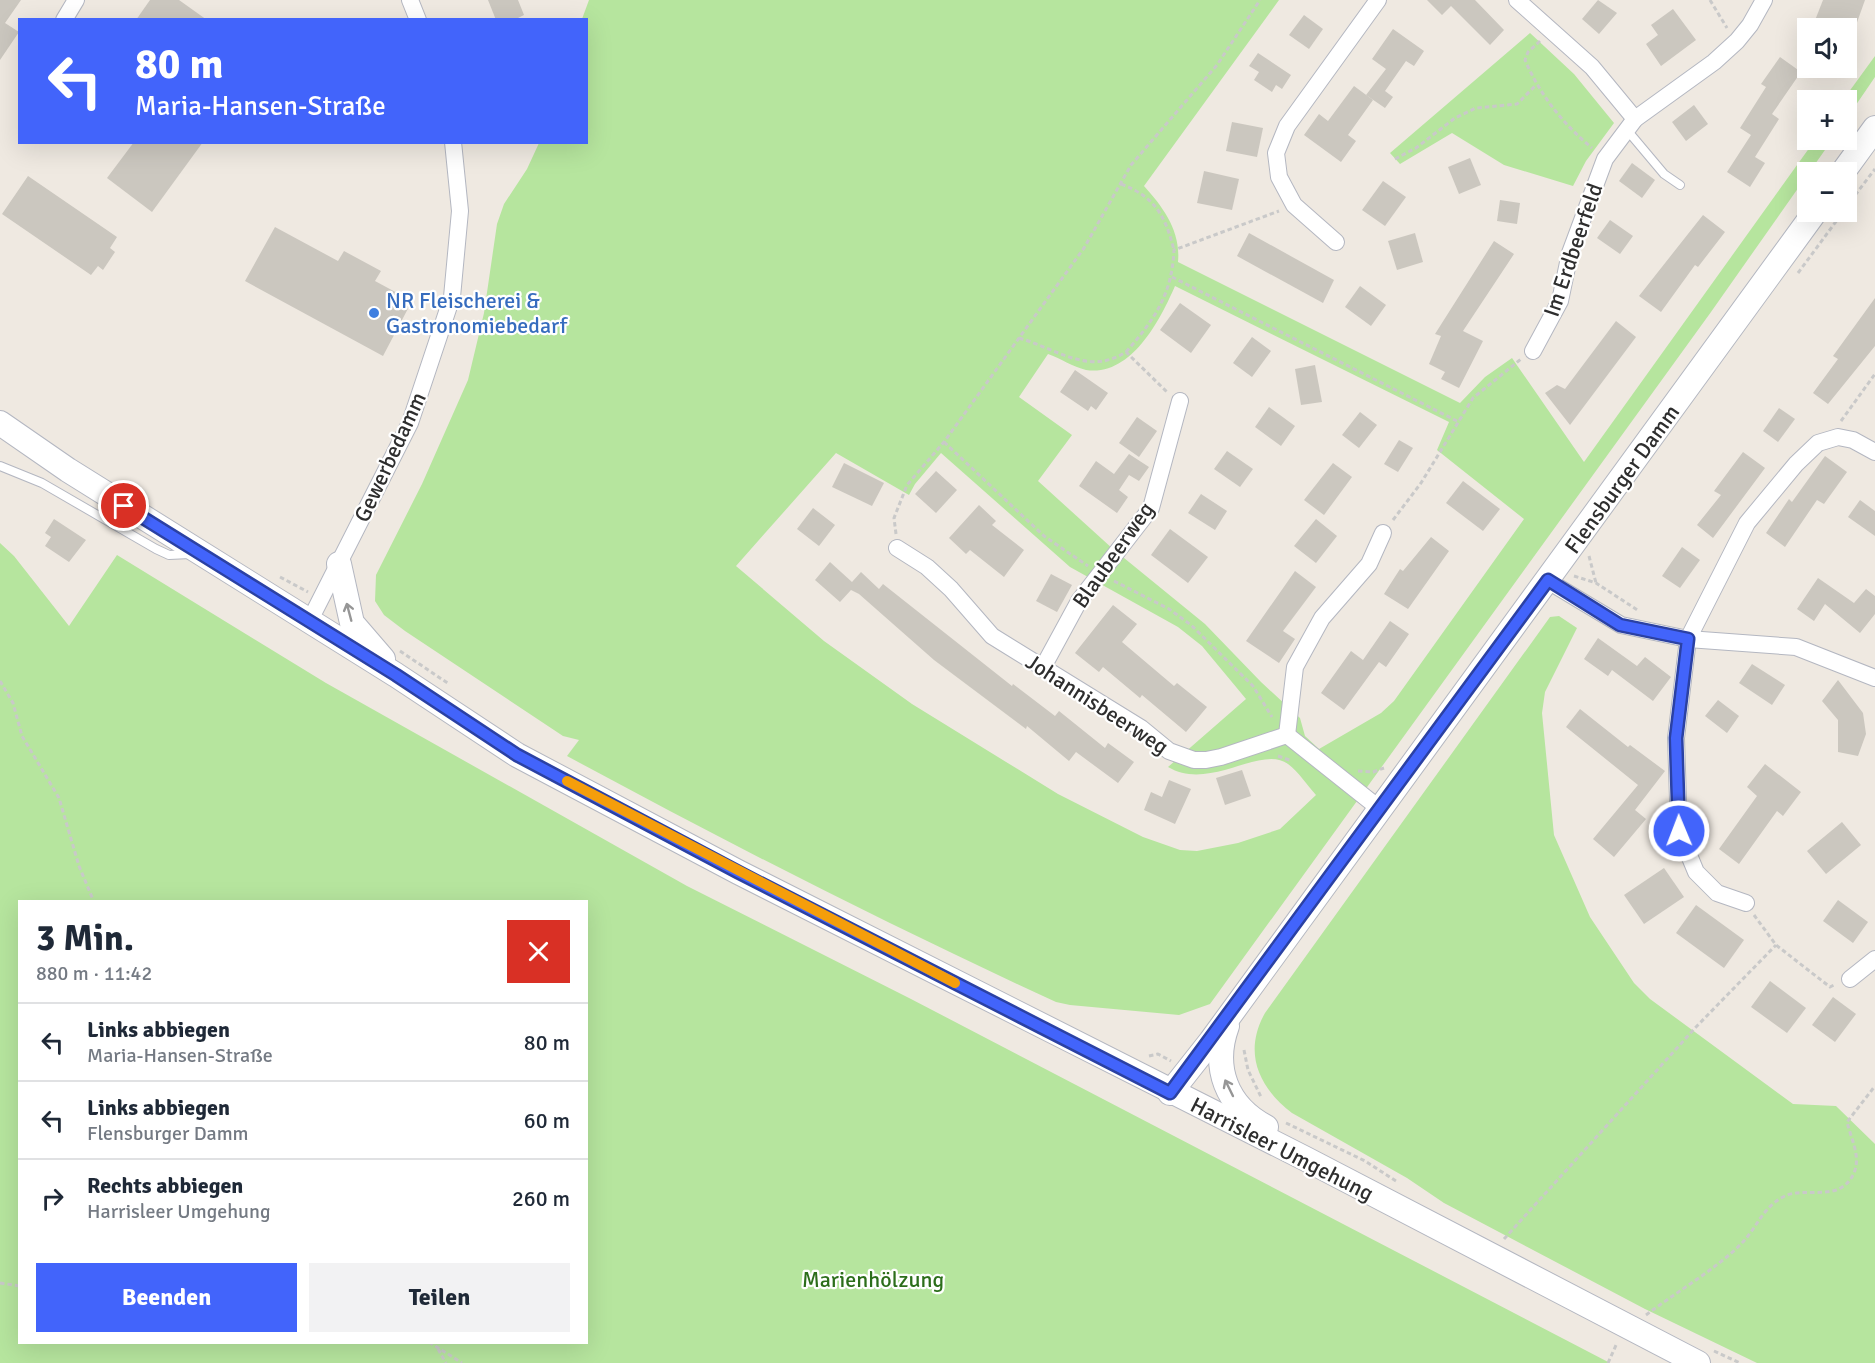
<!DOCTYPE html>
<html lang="de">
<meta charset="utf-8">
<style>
:root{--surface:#fff;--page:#f2f2f3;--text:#1f2937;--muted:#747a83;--line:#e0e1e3;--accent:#4264fb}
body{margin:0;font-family:Signika,sans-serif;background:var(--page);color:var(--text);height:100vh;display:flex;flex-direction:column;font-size:22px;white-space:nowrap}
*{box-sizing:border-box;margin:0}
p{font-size:20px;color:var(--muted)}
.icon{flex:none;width:33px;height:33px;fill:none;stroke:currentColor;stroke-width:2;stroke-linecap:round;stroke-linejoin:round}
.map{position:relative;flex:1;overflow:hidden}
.panel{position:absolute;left:18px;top:900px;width:570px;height:444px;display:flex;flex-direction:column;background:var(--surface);border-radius:0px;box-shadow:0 6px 24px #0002}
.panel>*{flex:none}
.top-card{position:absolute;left:18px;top:18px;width:570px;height:126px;border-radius:0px;box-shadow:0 6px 24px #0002;background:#4264fb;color:#fff;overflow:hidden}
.controls{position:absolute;left:1797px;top:18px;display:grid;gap:12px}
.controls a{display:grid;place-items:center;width:60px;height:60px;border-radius:0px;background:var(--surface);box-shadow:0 6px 24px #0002;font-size:30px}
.pin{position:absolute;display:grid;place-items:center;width:51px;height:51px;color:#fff;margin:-26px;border:3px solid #fff;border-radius:50%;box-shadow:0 2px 6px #0007}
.me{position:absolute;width:66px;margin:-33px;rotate:359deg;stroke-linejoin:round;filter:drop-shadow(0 0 4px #0008)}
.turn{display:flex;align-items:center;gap:21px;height:126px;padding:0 18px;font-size:27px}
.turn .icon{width:78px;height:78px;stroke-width:2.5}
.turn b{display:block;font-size:42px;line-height:51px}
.round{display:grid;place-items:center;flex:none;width:63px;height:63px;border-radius:0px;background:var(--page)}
.head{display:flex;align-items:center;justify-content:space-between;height:102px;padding:0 18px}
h1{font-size:36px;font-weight:800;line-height:45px}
.button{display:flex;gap:12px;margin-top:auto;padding:12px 18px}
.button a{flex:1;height:69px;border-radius:0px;background:var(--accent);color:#fff;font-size:24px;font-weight:800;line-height:69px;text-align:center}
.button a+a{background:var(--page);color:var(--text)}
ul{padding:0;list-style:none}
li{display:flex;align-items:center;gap:18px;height:78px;padding:0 18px;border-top:2px solid var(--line)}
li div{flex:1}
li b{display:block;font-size:22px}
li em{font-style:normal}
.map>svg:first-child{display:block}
.green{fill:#b6e59e;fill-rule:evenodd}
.building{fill:#cbc7bf}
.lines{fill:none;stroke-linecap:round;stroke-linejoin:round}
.lane-casing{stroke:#b4b7c1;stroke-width:10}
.street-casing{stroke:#b4b7c1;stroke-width:18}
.secondary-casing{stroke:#b4b7c1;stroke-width:26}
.path{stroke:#c9c9c9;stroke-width:3;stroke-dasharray:4.5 3;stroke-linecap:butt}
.lane{stroke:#fff;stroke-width:8}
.street{stroke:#fff;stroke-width:16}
.secondary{stroke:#fff;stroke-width:24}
.oneway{stroke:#969696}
.route-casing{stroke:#2b41a3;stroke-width:15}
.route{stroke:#4264fb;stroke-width:10}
.slow{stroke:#f59e0b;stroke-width:10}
.shop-dot{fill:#3f7fe0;stroke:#fff;stroke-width:2}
.labels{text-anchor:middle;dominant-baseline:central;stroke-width:4.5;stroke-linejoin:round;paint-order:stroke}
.street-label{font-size:22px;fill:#2e2e2e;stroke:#fff}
.shop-label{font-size:22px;fill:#366cbe;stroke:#fff;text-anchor:start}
.park-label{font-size:22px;fill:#2c6e1b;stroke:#fff}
</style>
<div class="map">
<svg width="1875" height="1363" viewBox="0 0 1875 1363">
<rect width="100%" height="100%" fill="#efe9e1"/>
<g class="green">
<path d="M589,0h690l-135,186c19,21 37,45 34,76l282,141 25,-26 27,-19 72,104 231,-322h17l-121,172 -501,692 -31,11 -109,-10 -14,-3c-166,-76 -328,-159 -489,-246l12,-16 -16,-4 -158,-105 -21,-16 -9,-14 1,-26 46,-91 46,-104 16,-67 13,-89 7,-20 23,-35 12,-26 47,-1v-122l-4,-1zM1175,286l274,136 -12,28 87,69 -130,182 -13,12 -62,36 -14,-13 -5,-18 -39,-36 -56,-58 -92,-75 -75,-68 34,-46 -53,-38 29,-43c12,4 25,13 38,16 46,7 75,-52 89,-84zM836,453l73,42 6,-11 26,-31 129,114 108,60 24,19 44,53 -78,68c42,25 93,-23 120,-3 10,7 19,21 28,31l-36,34 -42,14 -41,8 -17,-1 -37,-13 -85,-43 -146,-90 -88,-63 -88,-75z"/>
<path d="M1530,33l44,41 40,49 -28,38 -13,25 -69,-21 -52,-32 -52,31 -10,-11z"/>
<path d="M1875,56v21l-28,41 -1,-18h-3z"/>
<path d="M0,543l14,13 55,70 48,-71 209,128 361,203 224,113 699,364h-1610zM20,902h566v440h-566z"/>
<path d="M1559,616l18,12 -32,64 -3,21 12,122 36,82 44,66 16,16 143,105 43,2 39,38v219h-118l-112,-54 -201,-106 -37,-25 -115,-65c-34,-26 -49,-61 -27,-100l285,-396z"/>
</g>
<g class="building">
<path d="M0,0h21l-16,23 14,9 -19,28z"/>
<path d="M150,0h29l28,20h-71z"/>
<path d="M488,0h30l6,15 -10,5h-18z"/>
<path d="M1427,0h48l29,30 -14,15 -39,-39 -9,9z"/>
<path d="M1598,0l19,13 -18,21 -17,-15z"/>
<path d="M1823,0h42l-10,28h-43z"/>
<path d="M1673,9l23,31 -35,26 -15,-22 12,-9 -7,-10z"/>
<path d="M1304,15l19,14 -14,20 -20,-14z"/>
<path d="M1393,29l31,22 -10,15 -8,-5 -21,30 8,6 -8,11 -19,-13 20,-26 -14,-10z"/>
<path d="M1258,53l33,22 -9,14 -6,-4 -4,7 -18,-12 5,-8 -10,-6z"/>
<path d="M1780,57l21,15 -29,42 7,5 -24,38 10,6 -15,24 -23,-15 24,-37 -11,-7 26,-41 -5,-3z"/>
<path d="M1354,86l19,14 -25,35 8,6 -15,21 -37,-27 15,-21 9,7z"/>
<path d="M1694,105l14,19 -22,17 -14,-19z"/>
<path d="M1232,122l31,6 -6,29 -31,-6z"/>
<path d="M134,142h69l-51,70 -45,-34z"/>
<path d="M1470,158l11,27 -22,9 -11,-27z"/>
<path d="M1632,163l23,17 -13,18 -23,-17z"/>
<path d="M1204,171l35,8 -7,31 -35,-7z"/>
<path d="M28,176l89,61 -7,11 5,4 -12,18 -5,-4 -7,9 -89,-61z"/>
<path d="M1383,181l23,16 -21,29 -23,-16z"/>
<path d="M1500,200l20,3 -3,21 -20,-3z"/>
<path d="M1703,215l22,17 -27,35 -3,-2 -34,47 -22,-16z"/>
<path d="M1610,220l23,16 -13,18 -23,-16z"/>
<path d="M275,227l63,34 6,-10 37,20 -6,10 37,20 -29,55 -138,-75z"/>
<path d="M1249,233l85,47 -11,23 -86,-47z"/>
<path d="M1415,233l8,29 -26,8 -9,-29z"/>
<path d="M1494,241l20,13 -51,77 20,10 -24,47 -18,-9 4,-7 -16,-8 12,-28 -6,-2z"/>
<path d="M1360,286l26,19 -15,21 -26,-19z"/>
<path d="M1875,298v48l-47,58 -15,-11 25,-34 -5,-3z"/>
<path d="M1180,303l31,22 -20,28 -31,-23z"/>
<path d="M1616,321l20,16 -66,88 -25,-32 12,-8 8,4z"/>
<path d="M1252,337l19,14 -19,26 -19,-14z"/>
<path d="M1315,365l7,37 -21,3 -6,-36z"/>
<path d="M1075,370l33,23 -12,17 -5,-4 -3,5 -28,-19z"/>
<path d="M1269,407l26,19 -14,20 -26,-19z"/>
<path d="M1779,408l16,11 -17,23 -15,-11z"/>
<path d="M1360,412l17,13 -18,23 -17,-13z"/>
<path d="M1137,417l20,14 -18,26 -20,-14z"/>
<path d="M1399,440l14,8 -15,24 -14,-8z"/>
<path d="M1227,451l26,18 -13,18 -26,-18z"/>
<path d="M1743,452l22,16 -52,70 -16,-13 24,-30 -7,-4z"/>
<path d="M1129,454l20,13 -10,14 -10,-6 -10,15 9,7 -11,16 -38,-27 17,-25 18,13z"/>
<path d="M1825,456l22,16 -23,32 -7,-4 -32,47 -19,-14 23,-34 3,3z"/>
<path d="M844,463l40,20 -12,23 -40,-19z"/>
<path d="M1333,463l19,14 -28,38 -20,-15z"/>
<path d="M936,471l21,19 -21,23 -21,-19z"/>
<path d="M1463,481l37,28 -17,22 -37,-28z"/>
<path d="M1201,494l26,17 -12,19 -27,-17z"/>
<path d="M1860,500l15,11v25l-27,-19z"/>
<path d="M979,505l17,16 -4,4 32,25 -20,27 -34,-27 -4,4 -17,-16z"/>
<path d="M813,508l22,17 -16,21 -22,-17z"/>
<path d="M54,519l32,21 -17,22 -24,-16 6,-9 -6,-4z"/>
<path d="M1316,519l21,17 -21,27 -22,-17z"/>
<path d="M1170,529l38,28 -20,26 -37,-28z"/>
<path d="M1431,537l18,14 -41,58 -24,-15 16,-25 3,2z"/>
<path d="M1682,547l18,13 -20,28 -18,-12z"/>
<path d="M830,562l22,20 9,-10 18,17 4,-5 129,102 1,-2 42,32 4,-5 46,37 3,-5 26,19 -16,21 -42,-31 -7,9 -42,-35 -1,3 -92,-69 -75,-66 -8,-4 -11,12 -25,-22z"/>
<path d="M1295,571l21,16 -33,44 12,8 -16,24 -33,-22z"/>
<path d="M1051,574l21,11 -15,27 -21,-11z"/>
<path d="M1818,578l36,25 12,-14 9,7v18l-15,19 -35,-29 -11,17 -17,-12z"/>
<path d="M1113,605l24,19 -15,18 52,44 3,-3 30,24 -21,25 -44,-37 -2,3 -37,-31 -4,5 -24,-19z"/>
<path d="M1390,621l19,13 -23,33 -7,-5 -35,48 -23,-17 30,-42 12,9z"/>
<path d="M1598,638l39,28 8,-9 26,20 -18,24 -41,-31 -4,6 -24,-17z"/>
<path d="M1752,664l33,21 -13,20 -33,-22z"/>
<path d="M1838,680l25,33 3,21 -8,22 -20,-4v-32l-16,-19z"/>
<path d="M1718,700l21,16 -12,17 -22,-17z"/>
<path d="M1580,709l48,38 2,-2 35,26 -30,39 11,9 -32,38 -21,-18 45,-54 -72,-58z"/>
<path d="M1765,764l36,28 -18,24 -6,-5 -38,53 -20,-15 38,-53 -10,-9z"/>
<path d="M1242,770l9,26 -26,9 -9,-27z"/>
<path d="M1169,780l22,9 -16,35 -31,-14 7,-18 11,5z"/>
<path d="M1842,822l19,23 -35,29 -19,-23z"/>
<path d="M1664,868l20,29 -40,27 -20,-29z"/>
<path d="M1838,900l30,22 -15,21 -30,-22z"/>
<path d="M1696,905l48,35 -20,28 -48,-35z"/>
<path d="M1770,981l36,27 -19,25 -36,-26z"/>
<path d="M1833,997l23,17 -21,28 -23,-17z"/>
</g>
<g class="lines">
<g class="lane-casing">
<g id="lane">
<path d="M1627,130l37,44 16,11"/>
<path d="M0,466l42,17 114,66 13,6 21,-1"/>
</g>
</g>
<g class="street-casing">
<g id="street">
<path d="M410,0l8,20"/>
<path d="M1517,0l75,67 43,52"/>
<path d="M64,20l12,-20"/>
<path d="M1336,242l-42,-37 -15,-28 -3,-24 11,-27 91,-126"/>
<path d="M1533,351l27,-50 10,-48 35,-94 30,-40 79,-57 23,-21 13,-16 14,-25"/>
<path d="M897,548l30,19 24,22 41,47 149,92 28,23 25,9h12l15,-3 66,-22 93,74"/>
<path d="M1548,581l73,44 67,14 108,8 79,31"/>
<path d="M309,622l101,-199 42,-126 8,-86 -7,-69"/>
<path d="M1042,669l37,-68 72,-93 29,-107"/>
<path d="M1287,735l8,-68 27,-49 47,-54 14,-31"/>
<path d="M1746,903l-29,-10 -21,-21 -17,-41 -3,-93 12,-99 59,-116 49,-59 22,-21 20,-6 15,3 22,12"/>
<path d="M1850,979l25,-20"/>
</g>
</g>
<g class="secondary-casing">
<g id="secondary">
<path d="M1843,172l32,-44"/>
<path d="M0,423l68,47 328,205 121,80 221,117 568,287 392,204"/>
<path d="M339,564l13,59 31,36"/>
<path d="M1227,1026c-15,41 -1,80 39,101"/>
<path d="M1170,1093l41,-52 604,-829"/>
</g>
</g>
<g class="path">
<path d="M1710,0l17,28"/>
<path d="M1540,41l-12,11 -3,8c15,35 38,64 67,88"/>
<path d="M1395,159l21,-11 39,-30 21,-10 41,-4 19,-19"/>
<path d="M1121,184c34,13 44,31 53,66"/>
<path d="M1846,207l29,-38"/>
<path d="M1798,273l45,-61"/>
<path d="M1172,277l285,144"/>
<path d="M1019,338c38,11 70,38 107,14l41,40"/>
<path d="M1126,352c29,-33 46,-58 48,-102l105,-39"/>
<path d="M1841,421l34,-47"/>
<path d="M944,442l100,94 44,30"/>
<path d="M1393,520l28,-37 52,-85 48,-39"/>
<path d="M896,534l-2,-16 13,-33 37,-43 140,-194 47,-83 86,-100 43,-65"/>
<path d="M1589,556l7,27"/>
<path d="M1574,576l22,7 43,28"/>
<path d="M280,577l28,15"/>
<path d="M1114,581l55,28 22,16 62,61 19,31"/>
<path d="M400,651l49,33"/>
<path d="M0,681l13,22 9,33 37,62 20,68 15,36"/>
<path d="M1278,756l14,5"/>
<path d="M1358,771l15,1 11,-4"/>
<path d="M1754,915l22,30 54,42 4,-2"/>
<path d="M1244,1050l4,20 13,27"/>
<path d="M1149,1056l9,-2 13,7"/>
<path d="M1286,1123l79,38 31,20"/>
<path d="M1504,1239l192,-212 80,-82"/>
<path d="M0,1283l20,3"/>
<path d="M1646,1315c29,-22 70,-46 95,-71 16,-16 21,-36 42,-47 21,-12 55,7 70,-22 9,-17 -2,-36 -6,-53l28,-36"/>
<path d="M429,1342l33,21"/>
<path d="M438,1349l8,14"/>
<path d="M1714,1351l26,12"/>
<path d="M1608,1363l9,-20"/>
</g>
<use href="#lane" class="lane"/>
<use href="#street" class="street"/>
<use href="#secondary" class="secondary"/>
</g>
<defs><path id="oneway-shaft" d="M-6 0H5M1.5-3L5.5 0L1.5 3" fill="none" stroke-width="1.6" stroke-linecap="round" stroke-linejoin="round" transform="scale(1.5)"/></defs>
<g class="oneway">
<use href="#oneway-shaft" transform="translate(349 612) rotate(-105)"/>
<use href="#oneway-shaft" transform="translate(1229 1088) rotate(-116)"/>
</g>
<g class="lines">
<g class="route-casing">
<path id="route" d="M124,506l272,169 121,80 221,117 432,221 378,-513 72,45 68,14 -12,99 3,93"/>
</g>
<use href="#route" class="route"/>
<path class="slow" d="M567,781l388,202"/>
</g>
<circle class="shop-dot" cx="374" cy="313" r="6"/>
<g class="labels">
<g class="street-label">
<text transform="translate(1573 250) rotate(-71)">Im Erdbeerfeld</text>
<text transform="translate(390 457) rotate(-65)">Gewerbedamm</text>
<text transform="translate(1622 479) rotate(-54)">Flensburger Damm</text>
<text transform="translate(1113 555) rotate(-55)">Blaubeerweg</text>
<text transform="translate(1097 704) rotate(33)">Johannisbeerweg</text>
<text transform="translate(1282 1149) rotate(27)">Harrisleer Umgehung</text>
</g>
<g class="shop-label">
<text x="386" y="300">NR Fleischerei &amp;<tspan x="386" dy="25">Gastronomiebedarf</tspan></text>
</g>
<g class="park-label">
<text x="873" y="1279">Marienhölzung</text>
</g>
</g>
</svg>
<div class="controls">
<a><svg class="icon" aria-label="sound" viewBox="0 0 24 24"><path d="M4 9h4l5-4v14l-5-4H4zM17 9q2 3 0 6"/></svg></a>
<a>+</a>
<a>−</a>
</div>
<div class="pin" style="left:124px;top:506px;background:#d93025"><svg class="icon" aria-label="arrive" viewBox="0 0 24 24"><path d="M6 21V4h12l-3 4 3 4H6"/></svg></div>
<svg class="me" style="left:1679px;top:831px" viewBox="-20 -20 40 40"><circle r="17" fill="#4264fb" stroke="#fff" stroke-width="3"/><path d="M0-11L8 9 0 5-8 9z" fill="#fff"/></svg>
<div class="top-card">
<div class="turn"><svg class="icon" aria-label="left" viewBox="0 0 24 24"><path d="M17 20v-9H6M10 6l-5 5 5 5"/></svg><div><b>80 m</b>Maria-Hansen-Straße</div></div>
</div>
<section class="panel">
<div class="head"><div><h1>3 Min.</h1><p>880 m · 11:42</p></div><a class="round" style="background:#d93025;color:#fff"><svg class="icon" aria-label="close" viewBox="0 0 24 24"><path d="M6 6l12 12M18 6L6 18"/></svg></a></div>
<ul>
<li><svg class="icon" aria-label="left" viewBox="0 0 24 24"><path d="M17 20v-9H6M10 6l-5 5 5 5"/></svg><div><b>Links abbiegen</b><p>Maria-Hansen-Straße</p></div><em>80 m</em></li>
<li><svg class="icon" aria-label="left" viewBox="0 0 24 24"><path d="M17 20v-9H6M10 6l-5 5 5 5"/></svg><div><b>Links abbiegen</b><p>Flensburger Damm</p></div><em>60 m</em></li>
<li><svg class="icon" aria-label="right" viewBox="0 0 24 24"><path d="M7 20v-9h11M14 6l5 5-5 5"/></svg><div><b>Rechts abbiegen</b><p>Harrisleer Umgehung</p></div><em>260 m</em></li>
</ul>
<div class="button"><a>Beenden</a><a>Teilen</a></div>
</section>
</div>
